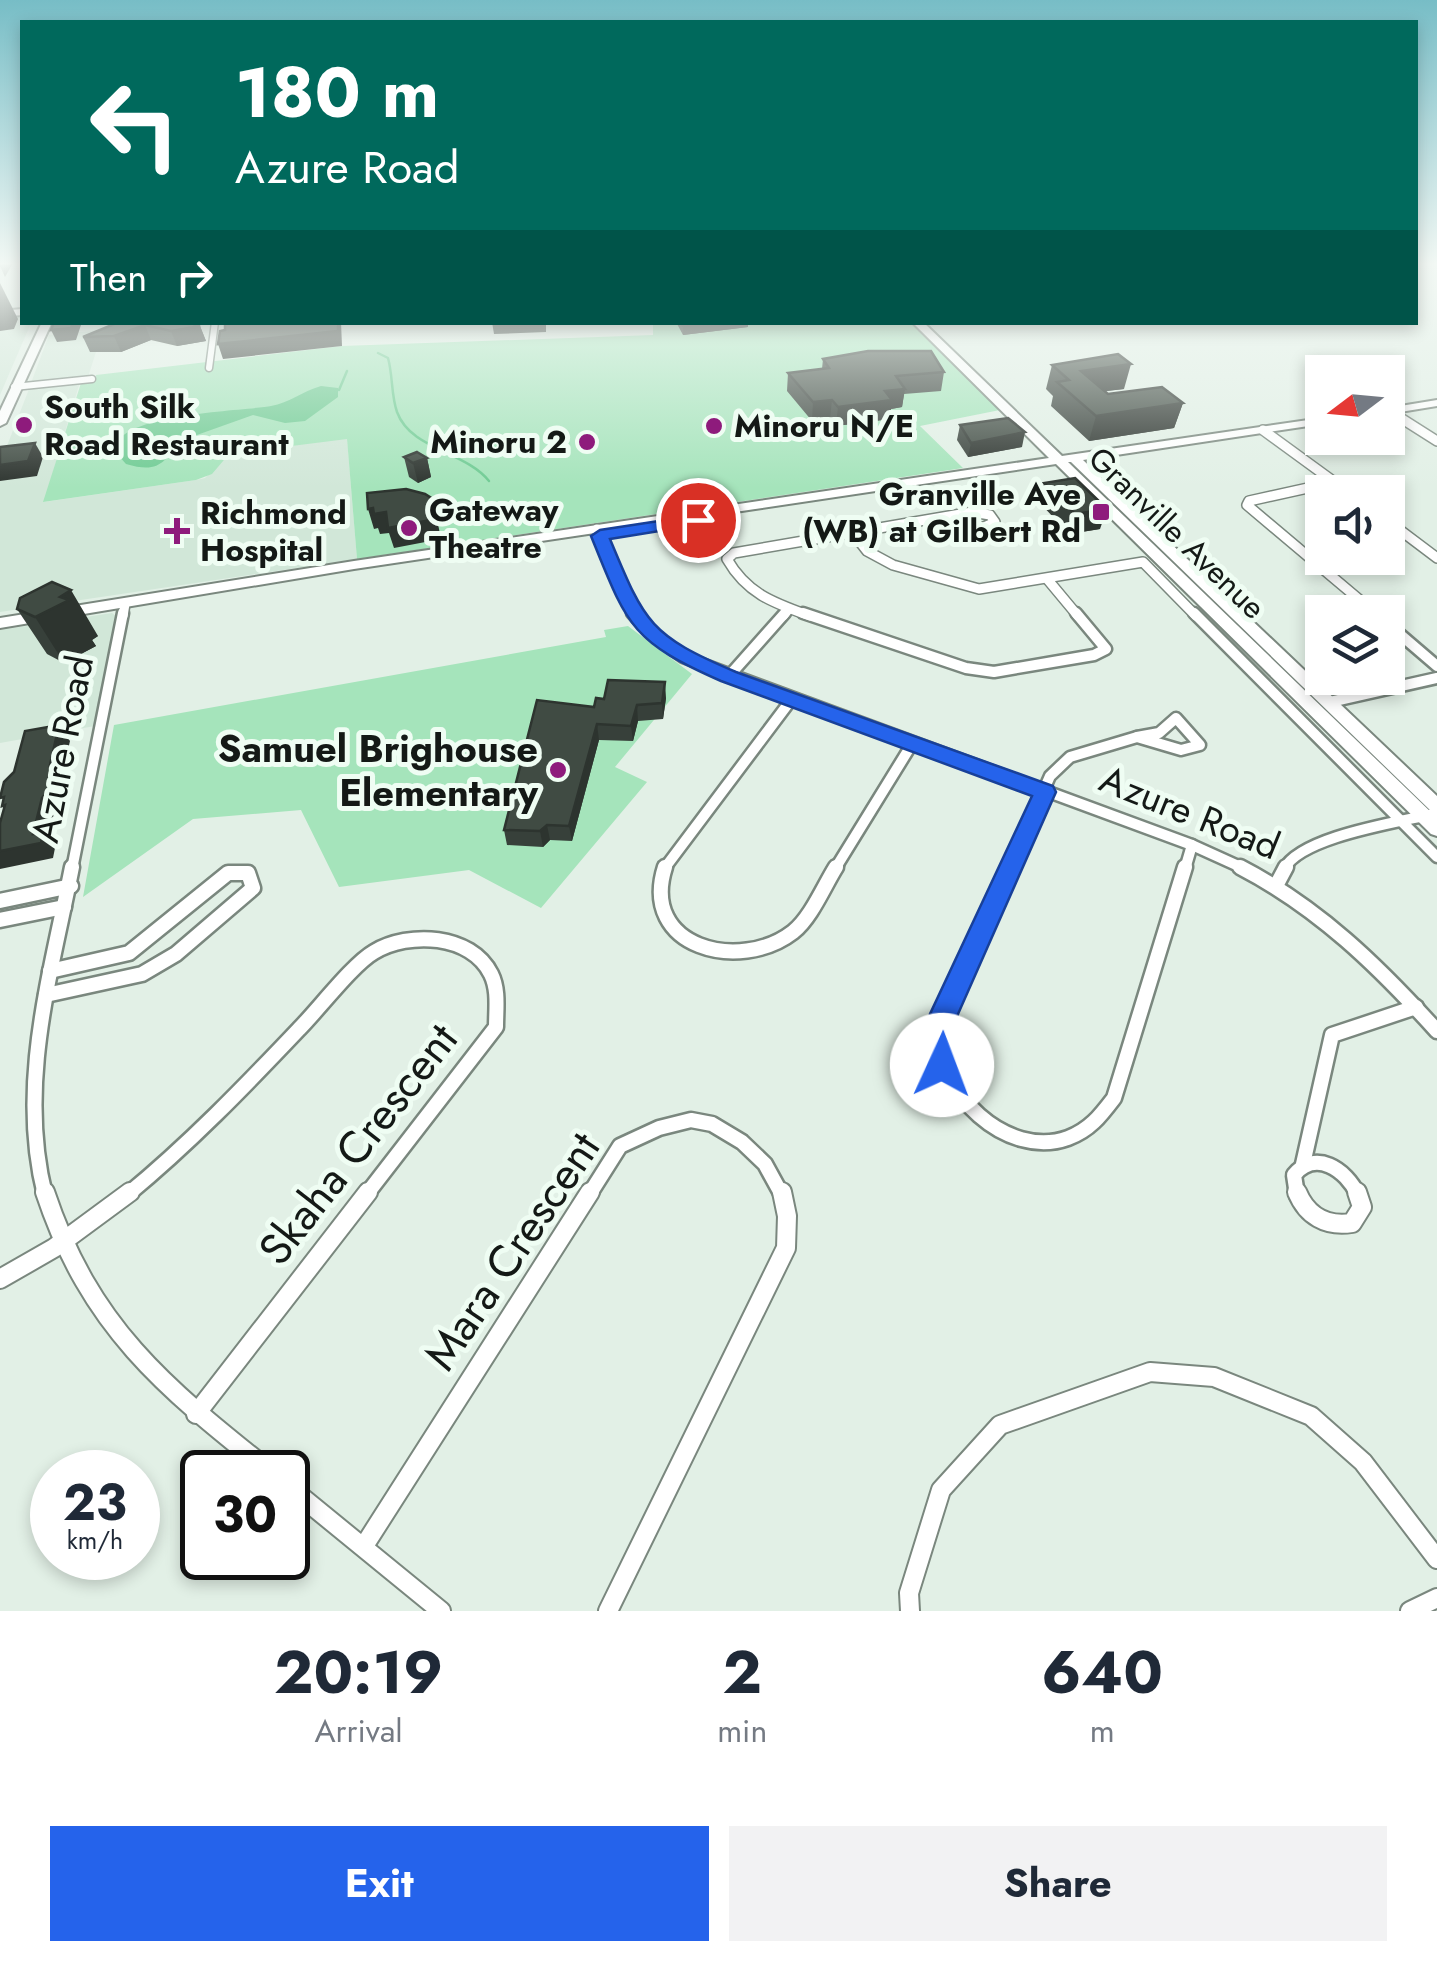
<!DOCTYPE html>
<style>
:root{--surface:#fff;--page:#f2f2f3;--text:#1f2937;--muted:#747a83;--accent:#2563eb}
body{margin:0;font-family:Jost,sans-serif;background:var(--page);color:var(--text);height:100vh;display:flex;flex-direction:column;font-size:38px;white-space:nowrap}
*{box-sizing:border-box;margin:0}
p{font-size:32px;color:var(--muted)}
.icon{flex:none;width:55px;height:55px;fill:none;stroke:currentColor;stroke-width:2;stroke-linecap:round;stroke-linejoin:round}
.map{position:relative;height:1611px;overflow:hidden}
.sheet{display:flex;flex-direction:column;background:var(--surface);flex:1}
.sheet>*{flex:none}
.hud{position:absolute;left:20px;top:20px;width:1398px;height:305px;border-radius:0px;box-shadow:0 5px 15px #0003;background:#00695c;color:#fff;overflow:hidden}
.needle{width:65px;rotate:254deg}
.buttons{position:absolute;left:1305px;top:355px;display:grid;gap:20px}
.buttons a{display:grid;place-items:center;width:100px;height:100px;border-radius:0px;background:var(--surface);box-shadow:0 5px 15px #0003;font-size:50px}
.speed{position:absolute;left:30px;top:1450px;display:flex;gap:20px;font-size:50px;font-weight:700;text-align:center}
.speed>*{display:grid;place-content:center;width:130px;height:130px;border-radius:50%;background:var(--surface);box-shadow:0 5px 15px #0003;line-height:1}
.speed small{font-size:25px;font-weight:400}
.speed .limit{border:5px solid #111;border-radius:15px;background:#fff;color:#111}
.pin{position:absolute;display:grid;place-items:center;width:85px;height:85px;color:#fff;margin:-42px;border:5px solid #fff;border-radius:50%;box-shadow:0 2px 10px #0007}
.me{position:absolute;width:110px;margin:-55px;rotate:2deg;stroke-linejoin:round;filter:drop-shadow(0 0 8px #0008)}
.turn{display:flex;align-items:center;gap:35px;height:210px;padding:0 50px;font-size:45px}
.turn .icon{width:130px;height:130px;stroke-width:2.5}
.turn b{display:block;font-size:70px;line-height:85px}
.then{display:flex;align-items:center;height:95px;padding:0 50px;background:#0003;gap:20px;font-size:38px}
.eta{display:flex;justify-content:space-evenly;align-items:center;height:170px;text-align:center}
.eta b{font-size:60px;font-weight:700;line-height:70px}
.primary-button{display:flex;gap:20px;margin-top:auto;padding:20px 50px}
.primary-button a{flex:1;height:115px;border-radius:0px;background:var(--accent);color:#fff;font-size:40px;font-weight:700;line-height:115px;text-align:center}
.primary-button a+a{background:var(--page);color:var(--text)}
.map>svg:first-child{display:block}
.built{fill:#d1e7d8}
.green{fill:#a5e4bb}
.water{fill:#6fcb93}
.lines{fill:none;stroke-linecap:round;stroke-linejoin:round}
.stream{stroke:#6fcb93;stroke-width:2.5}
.street-far4-casing{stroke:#7a877e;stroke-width:9}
.street-far3-casing{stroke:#7a877e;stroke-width:12}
.street-far2-casing{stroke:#7a877e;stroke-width:15}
.street-far1-casing{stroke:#7a877e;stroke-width:19}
.street-casing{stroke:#7a877e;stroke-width:22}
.secondary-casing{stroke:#7a877e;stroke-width:4}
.street-far4{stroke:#fff;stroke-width:6}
.street-far3{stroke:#fff;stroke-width:9}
.street-far2{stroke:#fff;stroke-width:10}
.street-far1{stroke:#fff;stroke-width:14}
.street{stroke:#fff;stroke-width:18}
.secondary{fill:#fff;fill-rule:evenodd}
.wall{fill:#37403a}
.shaded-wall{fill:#2d342f}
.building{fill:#404b43;stroke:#2d342f;stroke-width:2.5}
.route{fill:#2563eb;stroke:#184099;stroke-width:2.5}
.poi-dot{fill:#8e1b7c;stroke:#effdf3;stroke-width:4}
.labels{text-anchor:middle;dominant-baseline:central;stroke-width:10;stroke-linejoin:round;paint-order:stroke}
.far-poi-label{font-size:32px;font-weight:bold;fill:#141916;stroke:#effdf3;text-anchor:start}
.far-street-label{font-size:32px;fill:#141916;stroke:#effdf3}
.poi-label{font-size:38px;font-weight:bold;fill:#141916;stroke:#effdf3;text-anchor:end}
.street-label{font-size:38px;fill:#141916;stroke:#effdf3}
.near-street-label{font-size:45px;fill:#141916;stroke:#effdf3}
</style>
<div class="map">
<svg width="1437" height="1611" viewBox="0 0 1437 1611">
<rect width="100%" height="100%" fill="#e2f0e6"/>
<g class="built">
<path d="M22,314v8l9,1 -31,72v-79z"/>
<path d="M103,330l-15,47 -57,6 18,-48z"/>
<path d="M80,382l-36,120 152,-22 9,-2 24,-24 118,-16 10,121 -357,53v-148l29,-75z"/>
<path d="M112,613l4,3 -21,110 -95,17v-113z"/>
</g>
<g class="green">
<path d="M653,322l258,1 89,87 -80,16 43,42 -606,91 -10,-120 -118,15 -17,20 -16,6 -153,22 38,-119 14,-2 1,-6 246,-29 311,-11z"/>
<path d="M628,626l64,48 -77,93 32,15 -106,126 -72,-38 -130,17 -38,-77 -108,9 -110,78 31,-172 492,-88 -2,-7z"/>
</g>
<path class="water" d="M321,386l17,2v9l-33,24 -20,2 -32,-8 -73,26c-16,21 -21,33 -54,23 -50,-50 123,-53 145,-58 18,-3 32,-15 50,-20z"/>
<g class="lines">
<g class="stream">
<path d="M378,353l10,5c5,18 3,37 9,54 14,38 68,39 92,69"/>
<path d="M339,390l8,-19"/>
</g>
<g class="street-far4-casing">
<g id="street-far4">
<path d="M209,368l6,-46"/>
<path d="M14,387l78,-8"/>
<path d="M1389,411l11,7"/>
</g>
</g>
<g class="street-far3-casing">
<g id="street-far3">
<path d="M1396,415l41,26"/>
<path d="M1263,430l85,62"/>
<path d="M1335,482l-86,19 -2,4 127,107"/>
<path d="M1388,521l49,37"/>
<path d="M597,529l37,87"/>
<path d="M853,533l14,18 26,14 86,24 164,-27 53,54"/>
<path d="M1048,580l30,36"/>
<path d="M123,616l2,-12"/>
<path d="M783,616l5,-6"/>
<path d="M810,616c-36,-13 -63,-22 -83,-57l7,-6 238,-41 18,3 5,7 -16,7 -31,-12"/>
</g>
</g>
<g class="street-far2-casing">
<g id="street-far2">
<path d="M632,613l19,21 32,23 509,188 53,24"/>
<path d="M803,613l163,55 28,4 100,-17 12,-6 -30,-36"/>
<path d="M1194,613l243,244"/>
<path d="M1388,624l49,42"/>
<path d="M729,676l56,-63"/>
<path d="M1330,702l107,-24"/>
<path d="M1176,718l24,27 -19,5 -44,-13 22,-4z"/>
<path d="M72,869l51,-256"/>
<path d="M664,869l127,-169"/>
<path d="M835,869l77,-125"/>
<path d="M1009,869l41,-93 20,-19 67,-20"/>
<path d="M1185,869l7,-24"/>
<path d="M1284,869c17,-33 117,-47 153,-56"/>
</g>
</g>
<g class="street-far1-casing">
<g id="street-far1">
<path d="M665,867c-26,81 75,106 128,65 18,-14 31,-46 43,-65"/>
<path d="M1010,867c-17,40 -35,80 -52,120 -6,13 -17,29 -18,43 -5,62 67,130 128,108 22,-8 33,-23 46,-40l71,-231"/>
<path d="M1240,867c79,41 138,99 197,164"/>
<path d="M1277,884l9,-17"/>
<path d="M0,901l71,-15"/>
<path d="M0,920l64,-13"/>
<path d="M46,995l96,-21 34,-20 77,-66 -5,-15h-20l-99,80 -79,18"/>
<path d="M1303,1164l29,-129 84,-28"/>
<path d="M45,1195c-28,-110 6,-221 27,-328"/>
<path d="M127,1195c62,-51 117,-108 172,-166 19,-19 54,-65 75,-77 35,-21 97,-18 117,22 8,16 5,35 5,53l-130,168"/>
<path d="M589,1195l31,-49 39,-18 32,-8 21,4 30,18 23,22 17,31"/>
<path d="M1297,1195l-3,-20c21,-26 52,-6 64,20"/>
</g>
</g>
<g class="street-casing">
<g id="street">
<path d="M45,1192c45,135 118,194 226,280"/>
<path d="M1297,1192c10,24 29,35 55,31l10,-16 -5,-15"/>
<path d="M0,1279l54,-31 76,-56"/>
<path d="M196,1414l172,-222"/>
<path d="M288,1486l153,125"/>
<path d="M364,1546l226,-354"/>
<path d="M608,1611l178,-363 1,-32 -5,-24"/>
<path d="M910,1611l-1,-18 32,-103 59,-65 150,-53 64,5 97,39 52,46 74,97"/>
<path d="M1410,1611l27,-13"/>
</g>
</g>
<g class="secondary-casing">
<g id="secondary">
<path d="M22,309v6l-22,2v-6z"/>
<path d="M42,322h10l-46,101 -6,3v-15z"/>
<path d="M912,322h11l139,134 260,-38v6l-239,36 354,336v17l-6,-2 -360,-349h-3l369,356v18l-6,-2 -375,-370 -702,105 -354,59v-10l354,-57 695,-103z"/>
<path d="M1437,400v6l-49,8v-6z"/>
</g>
</g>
<use href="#street-far4" class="street-far4"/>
<use href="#street-far3" class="street-far3"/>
<use href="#street-far2" class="street-far2"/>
<use href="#street-far1" class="street-far1"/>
<use href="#street" class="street"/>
<use href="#secondary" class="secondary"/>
</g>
<g class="wall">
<path d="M119,322l81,4 6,15 -29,5 -26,-6 -30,12h-31l-7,-15z"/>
<path d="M492,322h54v10l-52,2z"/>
<path d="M676,322h72v5l-65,8z"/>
<path d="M823,359l121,13 -3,19 -37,3 -2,13 -11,2 -1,10 -54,7 -6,-8 -18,3 -25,-30 1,-18 34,-4z"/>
<path d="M1052,365l72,24 -19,2 3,3 75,9 -9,25 -85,13 -38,-35 2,-10 -7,-7z"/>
<path d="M960,425l62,22 -54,10 -11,-17z"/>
<path d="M404,457l23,1 4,19 -13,6 -9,-6z"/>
<path d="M1044,483l56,46 -31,5 -30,-32z"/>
<path d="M17,609l81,27 -6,4 4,6 -32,17 -17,-9z"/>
<path d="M666,698l-3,21 -25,2 -5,20 -34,-1 -27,101 -22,-1 -7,7 -36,-2 -3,-15 90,-123 10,-8z"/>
</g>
<g class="shaded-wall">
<path d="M0,263h13l-8,14 -5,-11z"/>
<path d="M0,283l18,36 -4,10 -14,2z"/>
<path d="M73,322h9l-6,18 -19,2 -6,-12z"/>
<path d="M341,322l1,24 -119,13 -5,-15z"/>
<path d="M712,322h36v5l-65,8v-9z"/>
<path d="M145,325l6,15 -30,12 -7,-16z"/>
<path d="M200,326l6,15 -29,5 -6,-15z"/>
<path d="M1131,364l-7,25 -50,6 7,-24z"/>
<path d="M905,389l-3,18 -11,2 -1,10 -54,7 2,-19 47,-16z"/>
<path d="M832,400l-2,18 -18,3 1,-19z"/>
<path d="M1183,403l-9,25 -85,13 7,-25z"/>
<path d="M1025,432l-3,15 -54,10 3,-14z"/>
<path d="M35,443l8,14 -6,19 -37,5v-16z"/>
<path d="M427,458l4,19 -13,6 -5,-20z"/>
<path d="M433,499l8,40 -47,9 -5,-15 -9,1 -2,-6 -4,1 -6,-20z"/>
<path d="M1107,509l-7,20 -31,5 6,-20z"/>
<path d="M71,590l27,46 -6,4 4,6 -32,17 -29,-46 25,-20z"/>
<path d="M665,682l1,16 -3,21 -1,-16z"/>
<path d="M637,705l1,16 -5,20 -2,-15z"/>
<path d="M597,724l2,16 -27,101 -3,-15z"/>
<path d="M59,725l11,16 -8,35 4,11 -4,17 -8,9 -6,25 7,10 -2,10 -53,11v-18l33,-17 9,-36 9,-25 -1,-8z"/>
<path d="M547,825l3,15 -7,7 -3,-16z"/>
</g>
<g class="building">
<path d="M54,322h19l-2,6 -20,2z"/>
<path d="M119,322h67l14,4 -29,5 -26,-6 -31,11 -31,1z"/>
<path d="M225,322h113v9l-120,13 2,-13 5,-1z"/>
<path d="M681,322h31l-29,4z"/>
<path d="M868,351h63l13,21 -48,4 9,13 -20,2 7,9 -54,7 -6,-7 -19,2 -25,-29 41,-5 -6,-9z"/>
<path d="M1118,354l13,10 -50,7 27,23 54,-7 21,16 -87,13 -39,-34 12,-2 -17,-15z"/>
<path d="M1008,418l17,14 -54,11 -11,-18z"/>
<path d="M35,443l-7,18 -28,4v-18z"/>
<path d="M417,452l10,6 -14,5 -9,-6z"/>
<path d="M1075,478l32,31 -32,5 -31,-31z"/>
<path d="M406,489l19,5 8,5 3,20 -48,9 -2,-16 -12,2 -1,-6 -5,1 -1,-16z"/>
<path d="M52,582l19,8 -11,7 9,3 -34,17 -18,-8 3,-11z"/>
<path d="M608,680l57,2 -3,21 -25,2 -6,21 -34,-2 -28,102 -22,-1 -7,6 -36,-1 33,-130 57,7 2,-9 8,1z"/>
<path d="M59,725l-9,40 3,-1 -2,9 4,-1 -4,17 -9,9 -9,36 10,-1 -2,10 -41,8v-28l5,-18 -3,1 2,-9 -4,1 4,-16 10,-10 11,-41z"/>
</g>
<linearGradient id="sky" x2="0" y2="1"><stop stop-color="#77bdc6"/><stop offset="0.54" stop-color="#f2f8f4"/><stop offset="1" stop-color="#f2f8f4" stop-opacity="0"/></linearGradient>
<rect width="1437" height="488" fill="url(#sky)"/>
<path class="route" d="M698,515l5,2v7l-93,15c35,84 39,96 126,133l317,114 3,6 -98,222c-3,16 -1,49 -6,60l-10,4 -10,-4c-10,-21 -6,-38 -2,-60l102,-218 -311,-115c-91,-40 -94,-56 -130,-145l9,-6z"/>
<g class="poi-dot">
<circle cx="24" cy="425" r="10"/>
<circle cx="714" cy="426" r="10"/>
<circle cx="587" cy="442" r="10"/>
<rect x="1091" y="502" width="20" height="20" rx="5"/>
<circle cx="409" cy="528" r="10"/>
<path d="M172 516h10v10h10v10h-10v10h-10v-10h-10v-10h10z"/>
<circle cx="558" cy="770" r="10"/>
</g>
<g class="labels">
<g class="far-poi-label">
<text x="44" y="407">South Silk<tspan x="44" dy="37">Road Restaurant</tspan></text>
<text x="734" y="426">Minoru N/E</text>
<text x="567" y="442" text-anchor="end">Minoru 2</text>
<text x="1081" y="494" text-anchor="end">Granville Ave<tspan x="1081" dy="37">(WB) at Gilbert Rd</tspan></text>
<text x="429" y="510">Gateway<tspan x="429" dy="37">Theatre</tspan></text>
<text x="200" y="513">Richmond<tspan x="200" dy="37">Hospital</tspan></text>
</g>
<g class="far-street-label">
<text transform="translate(1177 533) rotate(44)">Granville Avenue</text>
</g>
<g class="poi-label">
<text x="538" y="748">Samuel Brighouse<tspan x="538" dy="44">Elementary</tspan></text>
</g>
<g class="street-label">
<text transform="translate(62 749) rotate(-79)">Azure Road</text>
<text transform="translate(1190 812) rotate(22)">Azure Road</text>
</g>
<g class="near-street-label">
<text transform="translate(358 1144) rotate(-52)">Skaha Crescent</text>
<text transform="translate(512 1251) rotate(-56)">Mara Crescent</text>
</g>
</g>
</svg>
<div class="buttons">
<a><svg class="needle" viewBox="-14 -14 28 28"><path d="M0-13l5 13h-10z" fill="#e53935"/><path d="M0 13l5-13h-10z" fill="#747a83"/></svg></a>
<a><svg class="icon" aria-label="sound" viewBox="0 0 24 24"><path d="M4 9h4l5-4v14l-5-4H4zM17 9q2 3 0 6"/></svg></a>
<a><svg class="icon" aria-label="layers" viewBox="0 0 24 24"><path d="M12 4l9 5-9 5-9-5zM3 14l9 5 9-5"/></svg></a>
</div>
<div class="speed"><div>23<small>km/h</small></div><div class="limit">30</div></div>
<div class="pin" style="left:698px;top:520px;background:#d93025"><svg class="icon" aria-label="arrive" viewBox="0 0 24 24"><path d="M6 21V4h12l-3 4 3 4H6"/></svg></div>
<svg class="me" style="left:942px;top:1065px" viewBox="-20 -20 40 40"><circle r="19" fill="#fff"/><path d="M0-13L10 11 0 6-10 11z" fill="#2563eb"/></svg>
<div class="hud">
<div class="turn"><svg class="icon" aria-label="left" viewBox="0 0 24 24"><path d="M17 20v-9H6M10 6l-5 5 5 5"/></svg><div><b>180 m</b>Azure Road</div></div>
<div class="then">Then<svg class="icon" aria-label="right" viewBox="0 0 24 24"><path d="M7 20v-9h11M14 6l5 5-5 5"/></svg></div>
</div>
</div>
<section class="sheet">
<div class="eta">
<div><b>20:19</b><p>Arrival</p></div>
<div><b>2</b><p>min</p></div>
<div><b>640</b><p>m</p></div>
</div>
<div class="primary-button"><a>Exit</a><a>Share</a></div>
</section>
